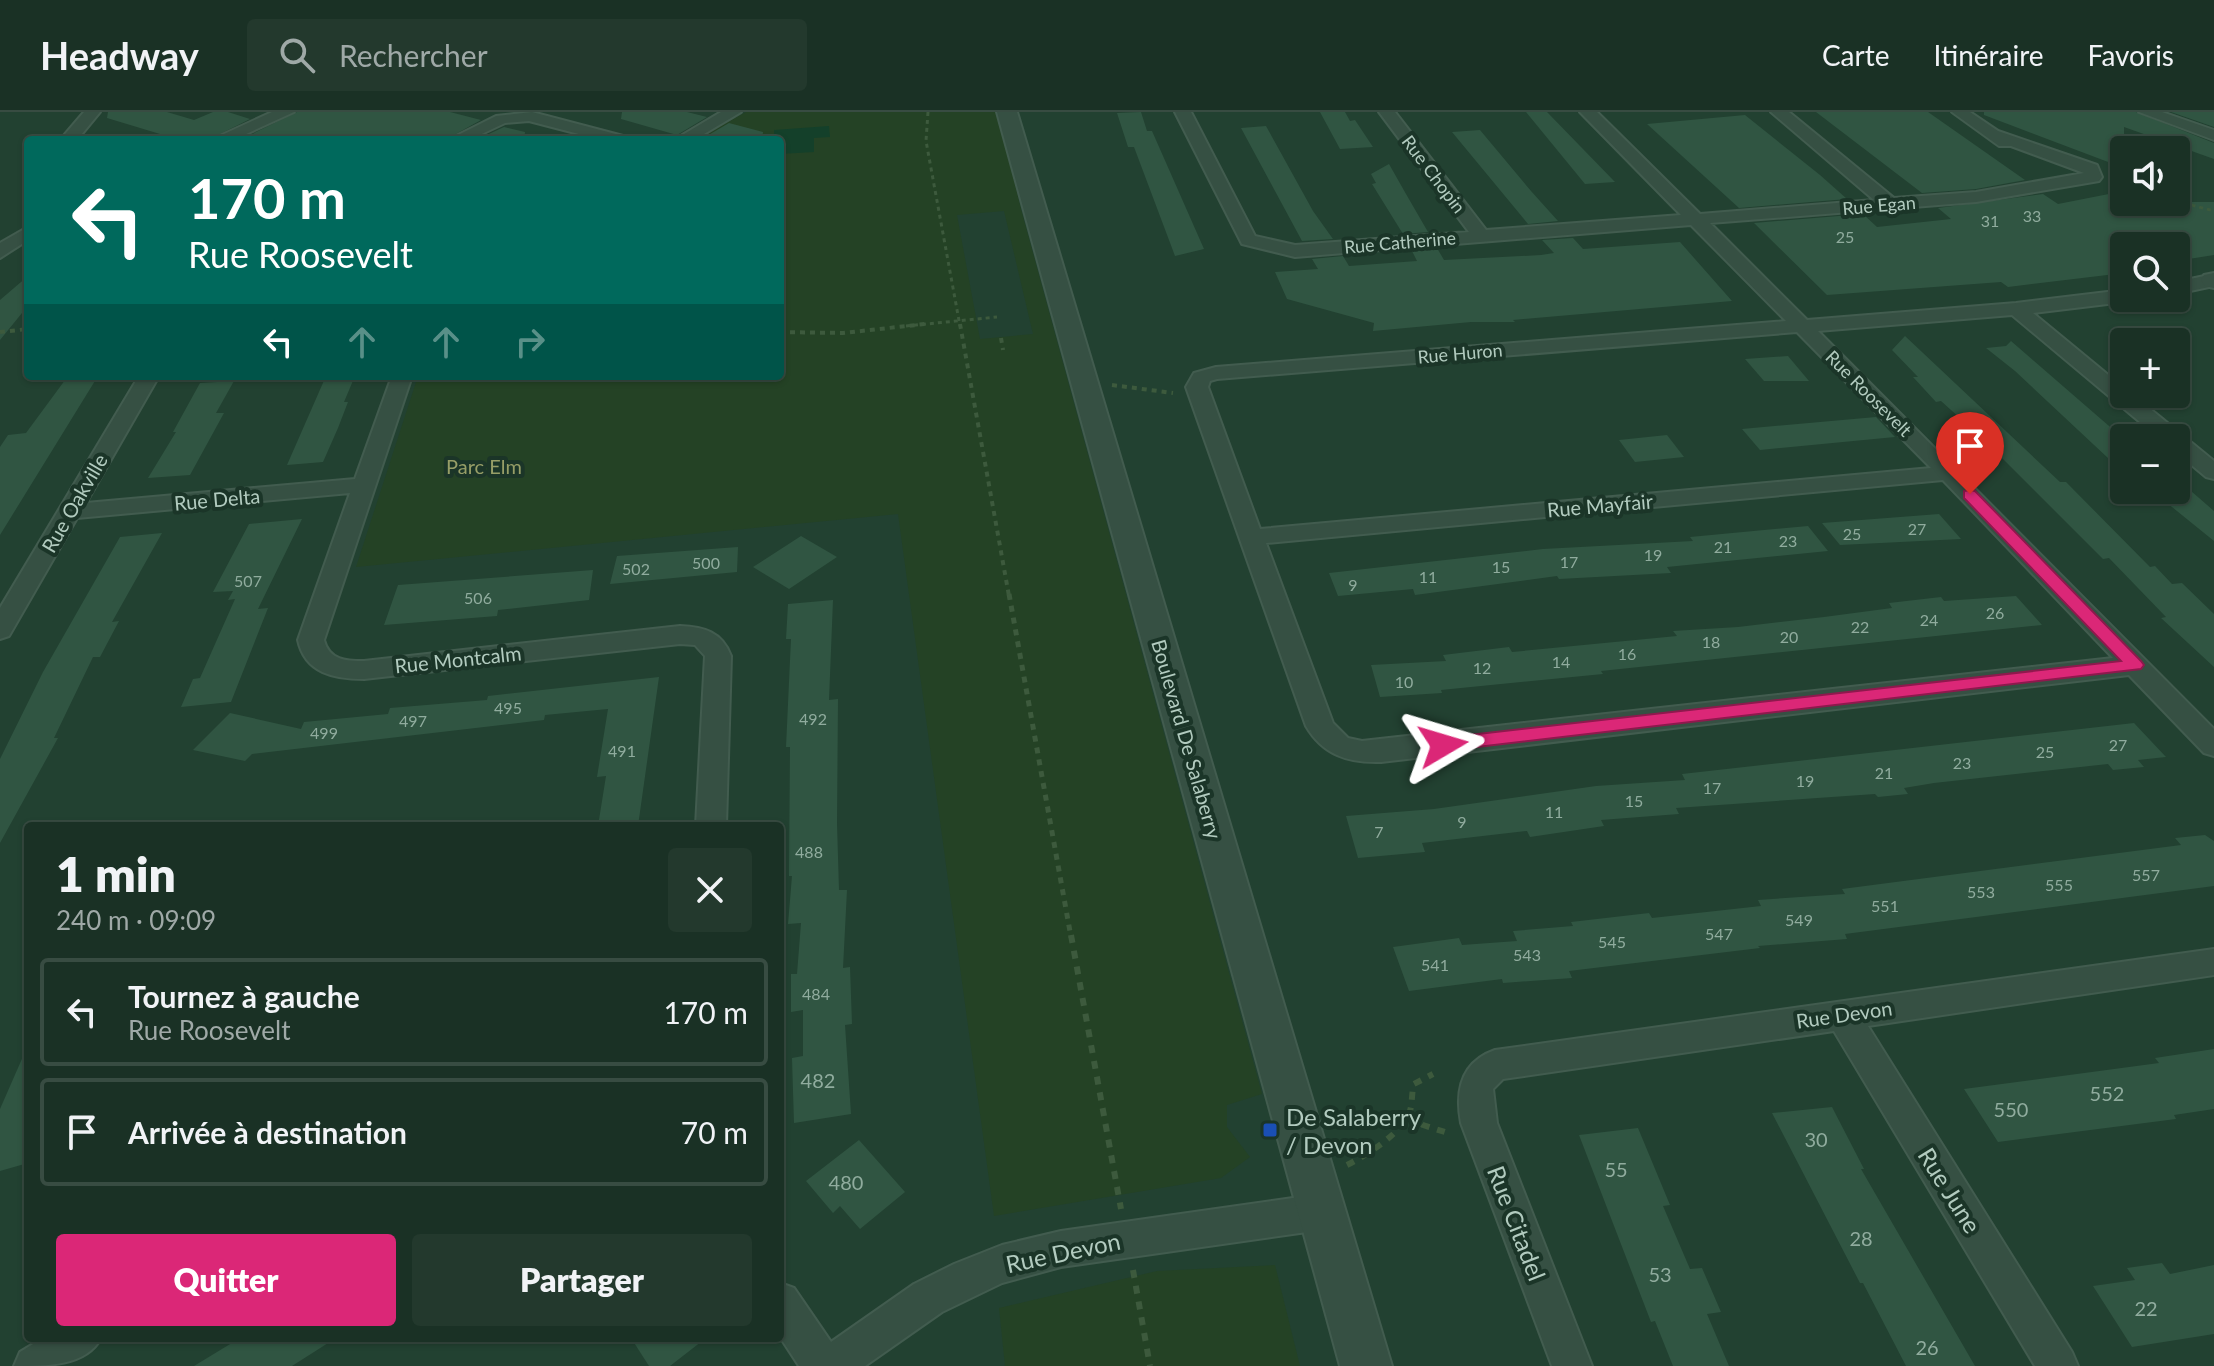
<!DOCTYPE html>
<html lang="fr">
<meta charset="utf-8">
<style>
:root{--surface:#1a3125;--page:#23392d;--text:#f1f3f6;--muted:#9fa9a7;--line:#384c42;--accent:#db2777}
body{margin:0;font-family:Lato,sans-serif;background:var(--page);color:var(--text);height:100vh;display:flex;flex-direction:column;font-size:30px;white-space:nowrap}
*{box-sizing:border-box;margin:0}
p{font-size:26px;color:var(--muted)}
.icon{flex:none;width:44px;height:44px;fill:none;stroke:currentColor;stroke-width:2;stroke-linecap:round;stroke-linejoin:round}
.map{position:relative;flex:1;overflow:hidden}
.panel{position:absolute;left:24px;top:710px;width:760px;height:520px;display:flex;flex-direction:column;background:var(--surface);border-radius:8px;box-shadow:0 2px 6px #0004,0 0 0 2px var(--line)}
.panel>*{flex:none}
.top-card{position:absolute;left:24px;top:24px;width:760px;height:244px;border-radius:8px;box-shadow:0 2px 6px #0004,0 0 0 2px var(--line);background:#00695c;color:#fff;overflow:hidden}
.tools{position:absolute;left:2110px;top:24px;display:grid;gap:16px}
.tools a{display:grid;place-items:center;width:80px;height:80px;border-radius:8px;background:var(--surface);box-shadow:0 2px 6px #0004,0 0 0 2px var(--line);font-size:40px}
.pin{position:absolute;display:grid;place-items:center;width:68px;height:68px;color:#fff;margin:-82px -34px;border-radius:50% 50% 50% 0;rotate:-45deg;box-shadow:0 0 8px #0007}
.pin .icon{rotate:45deg}
.me{position:absolute;width:88px;margin:-44px;rotate:83deg;stroke-linejoin:round;filter:drop-shadow(0 0 6px #0008)}
.turn{display:flex;align-items:center;gap:28px;height:168px;padding:0 32px;font-size:36px}
.turn .icon{width:104px;height:104px;stroke-width:2.5}
.turn b{display:block;font-size:56px;line-height:68px}
.lanes{display:flex;align-items:center;height:76px;padding:0 32px;background:#0003;justify-content:center;gap:40px;direction:ltr}
.lanes .off{opacity:.35}
.round{display:grid;place-items:center;flex:none;width:84px;height:84px;border-radius:8px;background:var(--page)}
.summary{display:flex;align-items:center;justify-content:space-between;height:136px;padding:0 32px}
h1{font-size:48px;font-weight:800;line-height:60px}
.primary-button{display:flex;gap:16px;margin-top:auto;padding:16px 32px}
.primary-button a{flex:1;height:92px;border-radius:8px;background:var(--accent);color:#fff;font-size:32px;font-weight:800;line-height:92px;text-align:center}
.primary-button a+a{background:var(--page);color:var(--text)}
ul{padding:0;list-style:none}
li{display:flex;align-items:center;gap:24px;height:108px;margin:0 16px 12px;padding:0 16px;border:4px solid var(--line);border-radius:8px}
li div{flex:1}
li b{display:block;font-size:30px}
li em{font-style:normal}
header{display:flex;align-items:center;gap:48px;box-sizing:border-box;height:112px;padding:0 40px;background:var(--surface);border-bottom:2px solid var(--line)}
header strong{font-size:38px}
nav{display:flex;gap:44px;margin-inline-start:auto;font-size:28px}
.search{width:560px;height:72px;background:var(--page);display:flex;align-items:center;gap:20px;box-sizing:border-box;padding:0 28px;border-radius:8px;color:var(--muted);font-size:30px}
.map>svg:first-child{display:block}
.green{fill:#244225;fill-rule:evenodd}
.water{fill:#14402a}
.building{fill:#305542}
.lines{fill:none;stroke-linecap:round;stroke-linejoin:round}
.minor-casing{stroke:#425c4f;stroke-width:4}
.tertiary-casing{stroke:#425c4f;stroke-width:4}
.path-far3{stroke:#3d5a3d;stroke-width:3;stroke-dasharray:4 4;stroke-linecap:butt}
.path-far2{stroke:#3d5a3d;stroke-width:4;stroke-dasharray:5 5;stroke-linecap:butt}
.path-far1{stroke:#3d5a3d;stroke-width:5;stroke-dasharray:6 6;stroke-linecap:butt}
.path{stroke:#3d5a3d;stroke-width:6;stroke-dasharray:8 8;stroke-linecap:butt}
.minor{fill:#365043;fill-rule:evenodd}
.tertiary{fill:#365043;fill-rule:evenodd}
.route{fill:#db2777;stroke:#8e194d;stroke-width:2}
.transit-dot{fill:#1a4fb4;stroke:#1b3528;stroke-width:3}
.labels{text-anchor:middle;dominant-baseline:central;stroke-width:8;stroke-linejoin:round;paint-order:stroke}
.number-label{font-size:16px;fill:#90ac9e}
.far-street-label{font-size:18px;fill:#b2cbbf;stroke:#1b3528}
.park-label{font-size:20px;fill:#979e67;stroke:#1b3528}
.street-label{font-size:20px;fill:#b2cbbf;stroke:#1b3528}
.near-number-label{font-size:20px;fill:#90ac9e}
.near-poi-label{font-size:24px;fill:#b2cbbf;stroke:#1b3528;text-anchor:start}
.near-street-label{font-size:24px;fill:#b2cbbf;stroke:#1b3528}
</style>
<header>
<strong>Headway</strong>
<div class="search"><svg class="icon" aria-label="search" viewBox="0 0 24 24"><circle cx="10" cy="10" r="6"/><path d="M15 15l6 6"/></svg>Rechercher</div>
<nav><a>Carte</a><a>Itinéraire</a><a>Favoris</a></nav>
</header>
<div class="map">
<svg width="2214" height="1254" viewBox="0 0 2214 1254">
<rect width="100%" height="100%" fill="#224131"/>
<g class="green">
<path d="M746,0h252l23,97 241,885 -35,11v22l23,30 -29,21 -227,38 -96,-702 -542,53 62,-191h362v-236h-85zM1004,99l29,123 -53,5 -23,-124z"/>
<path d="M1275,1153l25,101h-295l-6,-58 158,-37z"/>
</g>
<path class="water" d="M829,14l1,11 -16,1v14l-34,2v-14h-6v-10z"/>
<g class="building">
<path d="M108,0h59l27,8 19,-8h15l22,7 -42,21h-61l13,-6 -53,-16z"/>
<path d="M297,0h153l31,8 -36,20h-205z"/>
<path d="M622,0h65l20,5 -30,18 -56,-16z"/>
<path d="M1141,0l6,19h5l52,118 -29,7 -41,-109h-6l-11,-34z"/>
<path d="M1320,0h25l5,9 5,-1 18,27 -33,2z"/>
<path d="M1526,0h21l68,70 -30,2z"/>
<path d="M1816,0h112l97,68 -49,9 -54,4z"/>
<path d="M1984,0h152l78,31v16l-90,-32v41l-140,-53z"/>
<path d="M2171,0h43v15z"/>
<path d="M1745,3l75,60 27,24 -108,9 -92,-84z"/>
<path d="M729,11l34,9 -1,8h-62z"/>
<path d="M1266,14l47,85 20,28 -31,2 -61,-113z"/>
<path d="M504,15l21,5 -1,8h-48z"/>
<path d="M1480,18l51,61 27,30 -30,3 -76,-92z"/>
<path d="M1389,52l17,30 22,38 -25,2 -31,-50 4,-1 -5,-9z"/>
<path d="M2124,79v11h90v53l-38,6v-15h-52v27l-116,14 -7,-5 -174,13 -73,-72 109,-9 14,13 74,-8 -13,-11 105,-14 15,10z"/>
<path d="M1573,126l10,11 97,-7 52,59 -219,19 2,2h-44l-98,9 1,-8 -87,-24 -12,-27 43,-3 -6,-10 31,-3 6,10 68,-5 -5,-10 25,-3 7,12 97,-5 13,-2 -12,-13z"/>
<path d="M28,164v36l-6,1 -22,27v-40z"/>
<path d="M1905,224l155,146h6l84,85 5,-1 17,18 10,-1 32,31v53l-53,-49 5,-1 -57,-59 -6,1 -121,-121 -41,-37 -5,1 -23,-25h5l-26,-27z"/>
<path d="M2011,229l113,98v34l-109,-102 -29,-23 20,-2z"/>
<path d="M1788,244l21,25h-45l-19,-22z"/>
<path d="M68,264h30l-98,159v-88l8,-12 18,-2z"/>
<path d="M326,264h29l-11,26h4l-10,26 -15,34 -36,3z"/>
<path d="M234,269l-18,32h8l-34,62 -42,3 28,-46h-3l27,-49z"/>
<path d="M1876,305l19,20 -135,13 -18,-21z"/>
<path d="M1667,323l17,22 -49,5 -16,-22z"/>
<path d="M2176,366l38,33v30l-63,-51h25z"/>
<path d="M1939,402l22,25 -121,6 -18,-22z"/>
<path d="M302,407l-44,90 10,-1 -37,94 -50,5 12,-28 7,-1 35,-79 -7,1 5,-9 -20,1 36,-68z"/>
<path d="M1808,414l20,25 -161,16 4,6 -112,6 -2,-3 -142,19 -2,-6 -75,7 -9,-23 214,-24 150,-8 -3,-4z"/>
<path d="M162,421l-50,89 7,-1 -19,36h-7l-39,81h4l-58,105v-84l43,-87 77,-135z"/>
<path d="M801,424l36,21 -48,32 -36,-22z"/>
<path d="M738,435l-1,25 -127,12 7,-28z"/>
<path d="M593,458l-4,30 -91,10 -1,6 -113,9 14,-40z"/>
<path d="M2016,484l26,29 -441,46 2,3 -162,16 1,3 -62,4 -9,-32 75,-4 -3,-6 66,-8 3,5 165,-16 -4,-5 65,-4 86,-10 68,-9 -3,-5 52,-6 3,4z"/>
<path d="M833,488l-4,100 9,-1 -1,125 2,66h8l-4,78 7,-1 2,57 -7,1 6,89 -57,9 -2,-65 11,-2v-46l-12,2v-38h6l4,-51 -13,1 4,-48h-3l1,-129h-4l5,-108h-5l2,-35z"/>
<path d="M659,565l-21,149h-40l8,-50 -9,1 11,-68 -63,6 -1,5 -292,34 -7,7 -52,-11 37,-37 71,16 3,-7 84,-8 2,-6 97,-8 1,-4z"/>
<path d="M2134,611l32,34 -28,3 6,7 -31,3 -5,-6 -174,19 -30,5 4,6 -30,3 -3,-3 -199,14 3,6 -78,6 3,6 -74,11 -3,-6 -105,12 3,9 -67,6 -12,-42 88,-7 162,-23 89,-6 -3,-6z"/>
<path d="M2205,723l9,6v45l-369,48 2,5 -89,7 2,2 -191,23 3,7 -69,5 -1,-4 -93,12 -16,-44 66,-9 3,7 55,-4 -4,-10 60,-5 -2,-4 78,-9 3,5 109,-12 -3,-6 87,-6 -3,-5 339,-44 -6,-7z"/>
<path d="M28,933v118l-28,8v-62z"/>
<path d="M2214,937v60l-40,6 2,4 -178,23 -34,-53 195,-26 -4,-5z"/>
<path d="M1832,995l32,62h-3l114,197h-69l-43,-83h-3l-88,-170z"/>
<path d="M1638,1016l32,77 -7,1 27,63 12,-1 19,44 -14,2 22,52h-56l-18,-45 -4,1 -72,-187z"/>
<path d="M859,1028l46,52 -45,37 -20,-23 -7,7 -27,-32z"/>
<path d="M2162,1151l8,11 44,-9v69l-82,13 -39,-61 42,-6 -8,-12z"/>
<path d="M240,1226h96l-44,28h-98z"/>
<path d="M631,1226h75l-36,28h-21z"/>
</g>
<g class="lines">
<g class="minor-casing">
<g id="minor">
<path d="M84,0h16l-23,28h-17z"/>
<path d="M272,0h22l-61,28h-22z"/>
<path d="M532,0l95,25 2,3h-27l-73,-19 -24,2 -36,17h-21l48,-24z"/>
<path d="M721,0h20l-47,28h-20z"/>
<path d="M1175,0h16l64,124 40,9 174,-13 -90,-120h16l91,118 195,-15 -101,-103h17l103,102 174,-14 -103,-88h18l105,86 82,-6 108,-19 -73,-27h-12l-47,-34h18l28,19 99,34 5,12 -3,4 -123,21 -266,21 97,97 209,-17 108,-13v8h8l-8,4 -91,11 91,75v6h8l82,67v18l-8,-2 -30,-25v-14h-17l-147,-123 -194,16 396,398v27l-10,-3 -75,-78 -748,87c-33,1 -58,-7 -75,-36l-120,-339 8,-14 22,-6 570,-46 -95,-96 -396,32 -53,-13zM1797,220l134,136 -671,61 -52,-142 2,-6 7,-2zM1943,368l170,178 -751,83 -14,-3 -15,-15 -67,-180z"/>
<path d="M2139,0h23l52,18v10z"/>
<path d="M28,115v13l-28,18v-15z"/>
<path d="M2214,162v12l-38,8v-12z"/>
<path d="M139,264h20l-73,127 269,-24 37,-103h20l-88,264c5,20 22,21 40,21l316,-35c24,1 42,6 51,30l-5,170h-30l9,-170 -10,-11 -15,-1 -316,35c-30,0 -59,-6 -66,-39l52,-147 -273,25 -68,118 -9,3v-31z"/>
<path d="M2214,837v26l-346,51 204,326 6,14h-43l-201,-335 -331,48 -10,10 4,34 95,243h-40l-91,-243c-6,-32 0,-61 34,-73z"/>
<path d="M1321,1082l13,5 6,13 -6,13 -13,5 -260,37 -59,16 -60,29 -77,54h-66l-19,-29v-54l14,5 37,54 83,-58 40,-20 48,-19 59,-14z"/>
<path d="M43,1226h58c-15,28 -54,28 -87,28l6,-14z"/>
</g>
</g>
<g class="tertiary-casing">
<g id="tertiary">
<path d="M997,0h20l375,1254h-52z"/>
<path d="M2214,161v15l-9,-2 -4,-6 3,-5z"/>
</g>
</g>
<g class="path-far3">
<path d="M928,0l-2,29 34,185"/>
<path d="M2176,89l38,10"/>
<path d="M906,214l91,-9"/>
</g>
<g class="path-far2">
<path d="M960,212l49,272"/>
<path d="M0,220l28,-3"/>
<path d="M780,220l63,1 82,-9"/>
<path d="M1001,226l2,12"/>
<path d="M1112,273l61,8"/>
</g>
<path class="path-far1" d="M1009,482l62,343"/>
<g class="path">
<path d="M1071,823l50,274"/>
<path d="M1409,1003l14,10 28,9"/>
<path d="M1347,1053c20,-10 50,-29 61,-49 5,-9 3,-22 6,-32l19,-10"/>
<path d="M1133,1158l17,96"/>
</g>
<use href="#minor" class="minor"/>
<use href="#tertiary" class="tertiary"/>
</g>
<path class="route" d="M1970,378l5,1 166,170 3,4 -3,4 -698,82 -10,-6 10,-7 678,-77 -157,-163v-7z"/>
<rect class="transit-dot" x="1262" y="1010" width="16" height="16" rx="4"/>
<g class="labels">
<g class="number-label">
<text x="2032" y="103">33</text>
<text x="1990" y="108">31</text>
<text x="1845" y="124">25</text>
<text x="1917" y="416">27</text>
<text x="1852" y="421">25</text>
<text x="1788" y="428">23</text>
<text x="1723" y="434">21</text>
<text x="1653" y="442">19</text>
<text x="1569" y="449">17</text>
<text x="706" y="450">500</text>
<text x="1501" y="454">15</text>
<text x="636" y="456">502</text>
<text x="1428" y="464">11</text>
<text x="248" y="468">507</text>
<text x="1353" y="472">9</text>
<text x="478" y="485">506</text>
<text x="1995" y="500">26</text>
<text x="1929" y="507">24</text>
<text x="1860" y="514">22</text>
<text x="1789" y="524">20</text>
<text x="1711" y="529">18</text>
<text x="1627" y="541">16</text>
<text x="1561" y="549">14</text>
<text x="1482" y="555">12</text>
<text x="1404" y="569">10</text>
<text x="508" y="595">495</text>
<text x="813" y="606">492</text>
<text x="413" y="608">497</text>
<text x="324" y="620">499</text>
<text x="2118" y="632">27</text>
<text x="622" y="638">491</text>
<text x="2045" y="639">25</text>
<text x="1962" y="650">23</text>
<text x="1884" y="660">21</text>
<text x="1805" y="668">19</text>
<text x="1712" y="675">17</text>
<text x="1634" y="688">15</text>
<text x="1554" y="699">11</text>
<text x="1462" y="709">9</text>
<text x="1379" y="719">7</text>
<text x="809" y="739">488</text>
<text x="2146" y="762">557</text>
<text x="2059" y="772">555</text>
<text x="1981" y="779">553</text>
<text x="1885" y="793">551</text>
<text x="1799" y="807">549</text>
<text x="1719" y="821">547</text>
<text x="1612" y="829">545</text>
<text x="1527" y="842">543</text>
<text x="1435" y="852">541</text>
<text x="816" y="881">484</text>
</g>
<g class="far-street-label">
<text transform="translate(1434 62) rotate(53)">Rue Chopin</text>
<text transform="translate(1879 93) rotate(-5)">Rue Egan</text>
<text transform="translate(1400 130) rotate(-5)">Rue Catherine</text>
<text transform="translate(1460 241) rotate(-5)">Rue Huron</text>
<text transform="translate(1869 281) rotate(45)">Rue Roosevelt</text>
</g>
<g class="park-label">
<text x="484" y="354">Parc Elm</text>
</g>
<g class="street-label">
<text transform="translate(217 387) rotate(-5)">Rue Delta</text>
<text transform="translate(74 391) rotate(-60)">Rue Oakville</text>
<text transform="translate(1600 393) rotate(-5)">Rue Mayfair</text>
<text transform="translate(458 547) rotate(-6)">Rue Montcalm</text>
<text transform="translate(1187 627) rotate(74)">Boulevard De Salaberry</text>
<text transform="translate(1844 902) rotate(-8)">Rue Devon</text>
</g>
<g class="near-number-label">
<text x="818" y="968">482</text>
<text x="2107" y="981">552</text>
<text x="2011" y="997">550</text>
<text x="1816" y="1027">30</text>
<text x="1616" y="1057">55</text>
<text x="846" y="1070">480</text>
<text x="1861" y="1126">28</text>
<text x="1660" y="1162">53</text>
<text x="2146" y="1196">22</text>
<text x="1927" y="1235">26</text>
</g>
<g class="near-poi-label">
<text x="1286" y="1004">De Salaberry<tspan x="1286" dy="28">/ Devon</tspan></text>
</g>
<g class="near-street-label">
<text transform="translate(1950 1078) rotate(58)">Rue June</text>
<text transform="translate(1517 1111) rotate(69)">Rue Citadel</text>
<text transform="translate(1063 1140) rotate(-12)">Rue Devon</text>
</g>
</g>
</svg>
<div class="tools">
<a><svg class="icon" aria-label="sound" viewBox="0 0 24 24"><path d="M4 9h4l5-4v14l-5-4H4zM17 9q2 3 0 6"/></svg></a>
<a><svg class="icon" aria-label="search" viewBox="0 0 24 24"><circle cx="10" cy="10" r="6"/><path d="M15 15l6 6"/></svg></a>
<a>+</a>
<a>−</a>
</div>
<div class="pin" style="left:1970px;top:382px;background:#d93025"><svg class="icon" aria-label="arrive" viewBox="0 0 24 24"><path d="M6 21V4h12l-3 4 3 4H6"/></svg></div>
<svg class="me" style="left:1443px;top:633px" viewBox="-20 -20 40 40"><path d="M0-17L14 15 0 8-14 15z" fill="#db2777" stroke="#fff" stroke-width="4"/></svg>
<div class="top-card">
<div class="turn"><svg class="icon" aria-label="left" viewBox="0 0 24 24"><path d="M17 20v-9H6M10 6l-5 5 5 5"/></svg><div><b>170 m</b>Rue Roosevelt</div></div>
<div class="lanes"><svg class="icon" aria-label="left" viewBox="0 0 24 24"><path d="M17 20v-9H6M10 6l-5 5 5 5"/></svg><svg class="icon off" aria-label="ahead" viewBox="0 0 24 24"><path d="M12 20V5M6 11l6-6 6 6"/></svg><svg class="icon off" aria-label="ahead" viewBox="0 0 24 24"><path d="M12 20V5M6 11l6-6 6 6"/></svg><svg class="icon off" aria-label="right" viewBox="0 0 24 24"><path d="M7 20v-9h11M14 6l5 5-5 5"/></svg></div>
</div>
<section class="panel">
<div class="summary"><div><h1>1 min</h1><p>240 m · 09:09</p></div><a class="round"><svg class="icon" aria-label="close" viewBox="0 0 24 24"><path d="M6 6l12 12M18 6L6 18"/></svg></a></div>
<ul>
<li><svg class="icon" aria-label="left" viewBox="0 0 24 24"><path d="M17 20v-9H6M10 6l-5 5 5 5"/></svg><div><b>Tournez à gauche</b><p>Rue Roosevelt</p></div><em>170 m</em></li>
<li><svg class="icon" aria-label="arrive" viewBox="0 0 24 24"><path d="M6 21V4h12l-3 4 3 4H6"/></svg><div><b>Arrivée à destination</b></div><em>70 m</em></li>
</ul>
<div class="primary-button"><a>Quitter</a><a>Partager</a></div>
</section>
</div>
